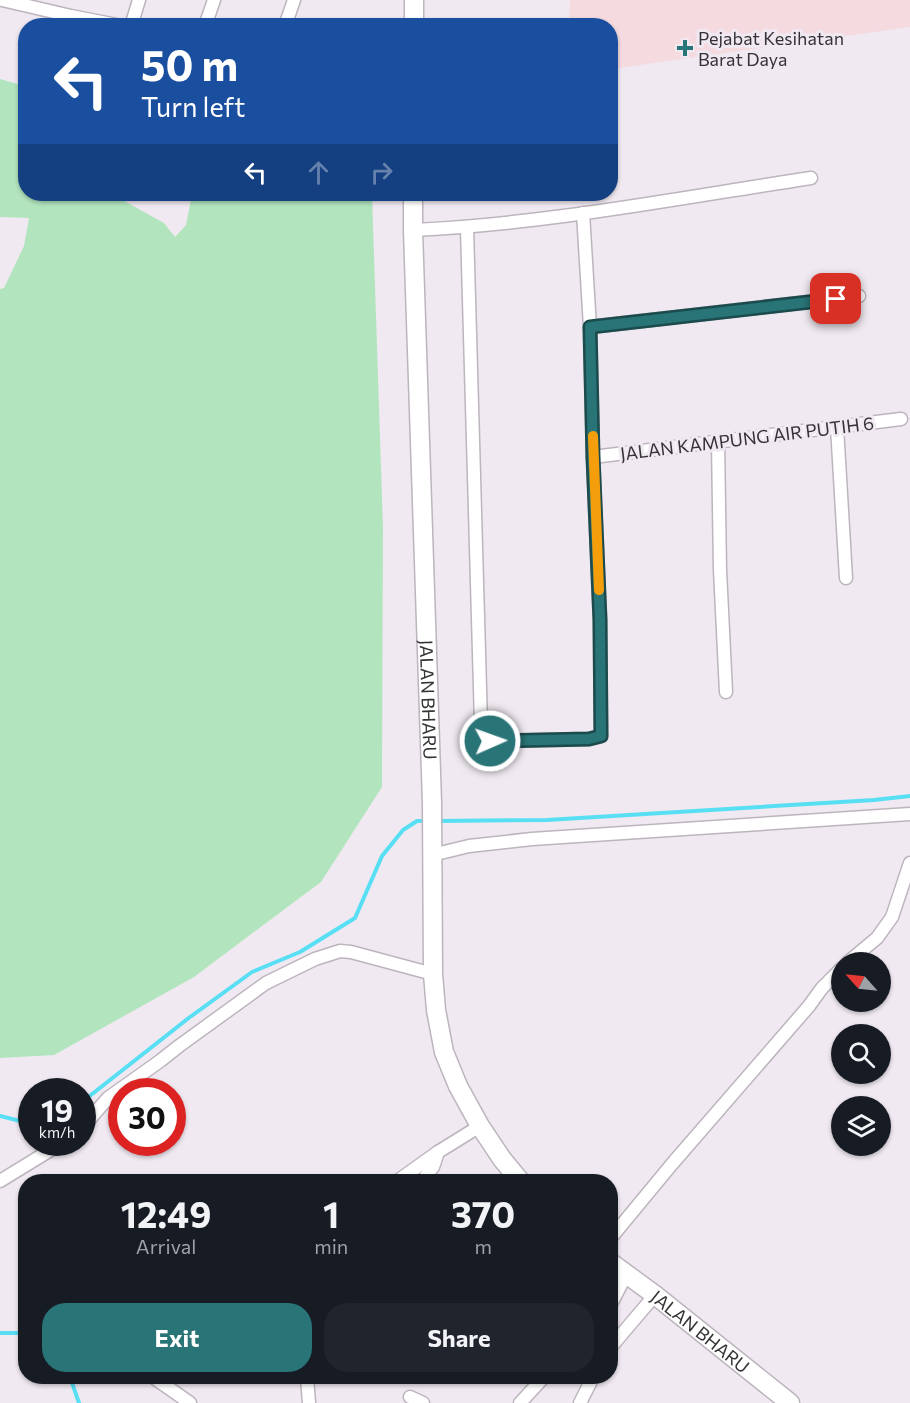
<!DOCTYPE html>
<style>
:root{--surface:#171b24;--page:#20242c;--text:#f1f3f6;--muted:#9ea1a6;--accent:#297476}
body{margin:0;font-family:Commissioner,sans-serif;background:var(--page);color:var(--text);height:100vh;display:flex;flex-direction:column;font-size:22px;white-space:nowrap}
*{box-sizing:border-box;margin:0}
p{font-size:20px;color:var(--muted)}
.icon{flex:none;width:33px;height:33px;fill:none;stroke:currentColor;stroke-width:2;stroke-linecap:round;stroke-linejoin:round}
.map{position:relative;flex:1;overflow:hidden}
.drawer{position:absolute;left:18px;top:1174px;width:600px;height:210px;display:flex;flex-direction:column;background:var(--surface);border-radius:24px;box-shadow:0 2px 4px #0004}
.drawer>*{flex:none}
.banner{position:absolute;left:18px;top:18px;width:600px;height:183px;border-radius:24px;box-shadow:0 2px 4px #0004;background:#1a4fa0;color:#fff;overflow:hidden}
.needle{width:39px;rotate:297deg}
.tools{position:absolute;left:831px;top:952px;display:grid;gap:12px}
.tools a{display:grid;place-items:center;width:60px;height:60px;border-radius:50%;background:var(--surface);box-shadow:0 2px 4px #0004;font-size:30px}
.speed{position:absolute;left:18px;top:1078px;display:flex;gap:12px;font-size:30px;font-weight:700;text-align:center}
.speed>*{display:grid;place-content:center;width:78px;height:78px;border-radius:50%;background:var(--surface);box-shadow:0 2px 4px #0004;line-height:1}
.speed small{font-size:15px;font-weight:400}
.speed .limit{border:9px solid #d22;background:#fff;color:#111}
.pin{position:absolute;display:grid;place-items:center;width:51px;height:51px;color:#fff;margin:-26px;border-radius:12px;box-shadow:0 3px 9px #0006}
.me{position:absolute;width:66px;margin:-33px;rotate:88deg;stroke-linejoin:round;filter:drop-shadow(0 0 4px #0008)}
.turn{display:flex;align-items:center;gap:21px;height:126px;padding:0 24px;font-size:27px}
.turn .icon{width:78px;height:78px;stroke-width:2.5}
.turn b{display:block;font-size:42px;line-height:51px}
.lanes{display:flex;align-items:center;height:57px;padding:0 24px;background:#0003;justify-content:center;gap:30px;direction:ltr}
.lanes .off{opacity:.35}
.eta{display:flex;justify-content:space-evenly;align-items:center;height:102px;text-align:center}
.eta b{font-size:36px;font-weight:700;line-height:42px}
.primary-button{display:flex;gap:12px;margin-top:auto;padding:12px 24px}
.primary-button a{flex:1;height:69px;border-radius:24px;background:var(--accent);color:#fff;font-size:24px;font-weight:700;line-height:69px;text-align:center}
.primary-button a+a{background:var(--page);color:var(--text)}
.map>svg:first-child{display:block}
.medical{fill:#f5dae0}
.green{fill:#b2e5be}
.lines{fill:none;stroke-linecap:round;stroke-linejoin:round}
.stream{stroke:#58dff4;stroke-width:4}
.minor-casing{stroke:#bcb5bd;stroke-width:15}
.secondary-casing{stroke:#bcb5bd;stroke-width:21}
.minor{stroke:#fff;stroke-width:12}
.secondary{stroke:#fff;stroke-width:18}
.route-casing{stroke:#1b4b4d;stroke-width:15}
.route{stroke:#297476;stroke-width:10}
.slow{stroke:#f59e0b;stroke-width:10}
.poi-dot{fill:#297476;stroke:#f0e9f1;stroke-width:2}
.labels{text-anchor:middle;dominant-baseline:central;stroke-width:6;stroke-linejoin:round;paint-order:stroke}
.poi-label{font-size:18px;fill:#363336;stroke:#f0e9f1;text-anchor:start}
.street-label{font-size:18px;fill:#363336;stroke:#f0e9f1}
</style>
<div class="map">
<svg width="910" height="1403" viewBox="0 0 910 1403">
<rect width="100%" height="100%" fill="#f0e9f1"/>
<path class="medical" d="M570,0h340v27l-299,42 -1,-43 -41,-1z"/>
<path class="green" d="M0,79l25,7 1,108h92l8,8 38,21 11,14 11,-12 6,-31h180l11,334 -1,259 -61,95 -127,95 -140,78 -54,3v-769l4,-1 20,-42 5,-28 -29,-1z"/>
<g class="lines">
<g class="stream">
<path d="M438,821l109,-1 327,-20 36,-4"/>
<path d="M82,1102l108,-85 62,-45 48,-20 55,-34 27,-62 21,-26 14,-9h10"/>
<path d="M0,1116l32,8"/>
<path d="M0,1333h19l7,2"/>
<path d="M70,1377l9,26"/>
</g>
<g class="minor-casing">
<g id="minor">
<path d="M2,0l69,16 51,10"/>
<path d="M131,26l8,-26"/>
<path d="M205,26l9,-26"/>
<path d="M285,26l9,-26"/>
<path d="M467,228l14,496 2,13 7,4 99,-2 12,-3 -1,-116 -7,-163 -3,-130 -7,-114"/>
<path d="M413,230c133,-6 266,-32 398,-52"/>
<path d="M590,327l269,-31"/>
<path d="M837,427l9,151"/>
<path d="M718,442l2,128 6,122"/>
<path d="M593,457l308,-38"/>
<path d="M432,855l37,-9 63,-7 378,-25"/>
<path d="M847,963l30,-25 15,-21 18,-54"/>
<path d="M82,1128l26,-30 52,-37 19,-15 87,-63 49,-24 25,-8 11,1 82,22"/>
<path d="M0,1181l62,-38"/>
<path d="M396,1182l42,-30 42,-26"/>
<path d="M421,1182l12,-15 5,-15"/>
<path d="M610,1239l62,-75 137,-158 13,-18 20,-20"/>
<path d="M610,1306l16,-31"/>
<path d="M610,1348l45,-53"/>
<path d="M153,1377l37,26"/>
<path d="M307,1377l2,26"/>
<path d="M410,1397l13,6"/>
<path d="M520,1403l24,-26"/>
<path d="M580,1403l13,-26"/>
</g>
</g>
<g class="secondary-casing">
<g id="secondary">
<path d="M414,0v26"/>
<path id="s1" d="M413,194v36l19,573 1,171 3,36 8,42 14,34 22,40 22,33 19,23"/>
<path id="s2" d="M610,1262l45,33 135,108"/>
</g>
</g>
<use href="#minor" class="minor"/>
<use href="#secondary" class="secondary"/>
</g>
<g class="lines">
<g class="route-casing">
<path id="route" d="M490,741l99,-2 12,-3 -1,-116 -7,-163 -3,-130 246,-28"/>
</g>
<use href="#route" class="route"/>
<path class="slow" d="M593,436l6,154"/>
</g>
<path class="poi-dot" d="M682 39h6v6h6v6h-6v6h-6v-6h-6v-6h6z"/>
<g class="labels">
<g class="poi-label">
<text x="698" y="38">Pejabat Kesihatan<tspan x="698" dy="21">Barat Daya</tspan></text>
</g>
<g class="street-label">
<text transform="translate(747 438) rotate(-7)">JALAN KAMPUNG AIR PUTIH 6</text>
<text stroke="none"><textPath href="#s1" startOffset="506">JALAN BHARU</textPath></text>
<text stroke="none"><textPath href="#s2" startOffset="114">JALAN BHARU</textPath></text>
</g>
</g>
</svg>
<div class="tools">
<a><svg class="needle" viewBox="-14 -14 28 28"><path d="M0-13l5 13h-10z" fill="#e53935"/><path d="M0 13l5-13h-10z" fill="#9ea1a6"/></svg></a>
<a><svg class="icon" aria-label="search" viewBox="0 0 24 24"><circle cx="10" cy="10" r="6"/><path d="M15 15l6 6"/></svg></a>
<a><svg class="icon" aria-label="layers" viewBox="0 0 24 24"><path d="M12 4l9 5-9 5-9-5zM3 14l9 5 9-5"/></svg></a>
</div>
<div class="speed"><div>19<small>km/h</small></div><div class="limit">30</div></div>
<div class="pin" style="left:836px;top:299px;background:#d93025"><svg class="icon" aria-label="arrive" viewBox="0 0 24 24"><path d="M6 21V4h12l-3 4 3 4H6"/></svg></div>
<svg class="me" style="left:490px;top:741px" viewBox="-20 -20 40 40"><circle r="17" fill="#297476" stroke="#fff" stroke-width="3"/><path d="M0-11L8 9 0 5-8 9z" fill="#fff"/></svg>
<div class="banner">
<div class="turn"><svg class="icon" aria-label="left" viewBox="0 0 24 24"><path d="M17 20v-9H6M10 6l-5 5 5 5"/></svg><div><b>50 m</b>Turn left</div></div>
<div class="lanes"><svg class="icon" aria-label="left" viewBox="0 0 24 24"><path d="M17 20v-9H6M10 6l-5 5 5 5"/></svg><svg class="icon off" aria-label="ahead" viewBox="0 0 24 24"><path d="M12 20V5M6 11l6-6 6 6"/></svg><svg class="icon off" aria-label="right" viewBox="0 0 24 24"><path d="M7 20v-9h11M14 6l5 5-5 5"/></svg></div>
</div>
<section class="drawer">
<div class="eta">
<div><b>12:49</b><p>Arrival</p></div>
<div><b>1</b><p>min</p></div>
<div><b>370</b><p>m</p></div>
</div>
<div class="primary-button"><a>Exit</a><a>Share</a></div>
</section>
</div>
